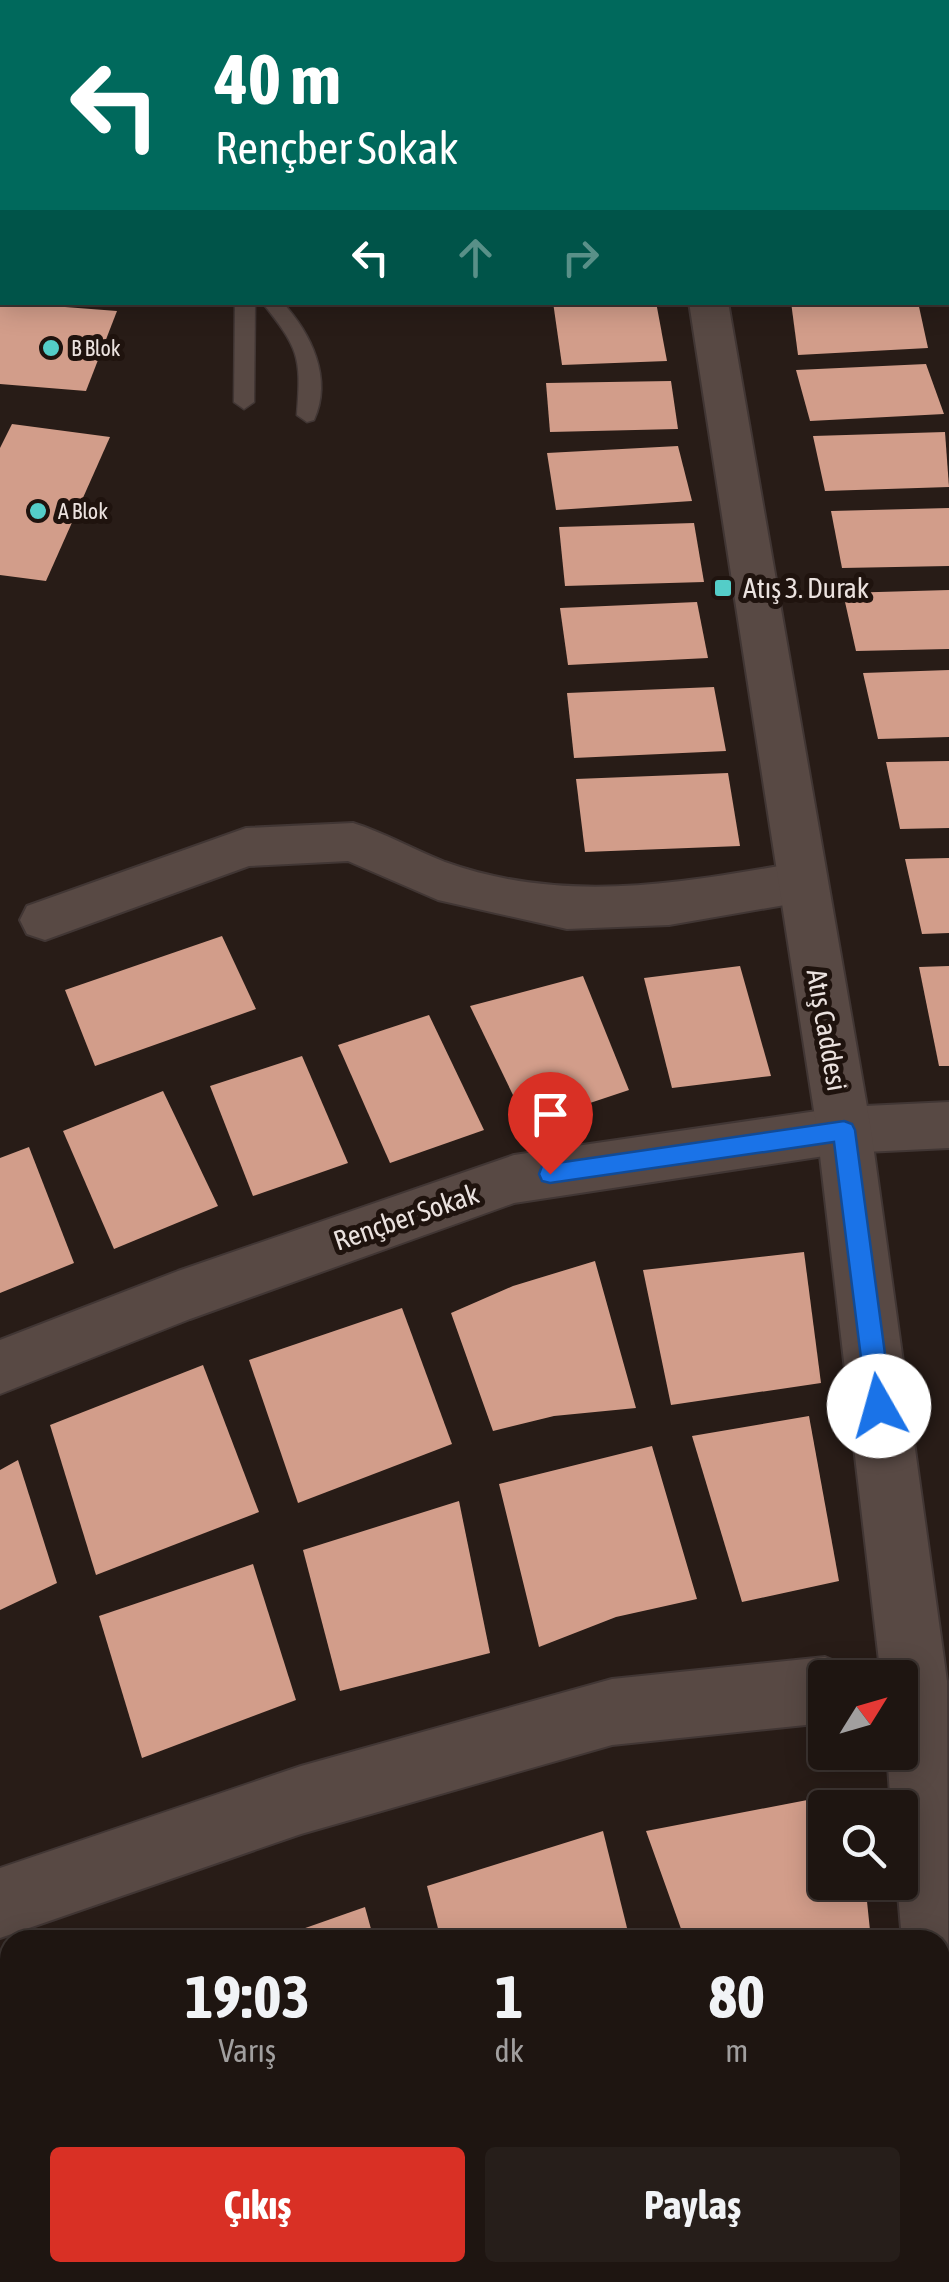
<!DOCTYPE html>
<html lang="tr">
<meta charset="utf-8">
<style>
:root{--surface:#1e1511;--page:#261e1a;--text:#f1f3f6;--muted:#a19f9f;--line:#3c3431;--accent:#d93025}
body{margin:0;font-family:"Asap Condensed",sans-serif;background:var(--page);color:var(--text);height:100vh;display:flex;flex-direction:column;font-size:38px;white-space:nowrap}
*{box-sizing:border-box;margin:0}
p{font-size:32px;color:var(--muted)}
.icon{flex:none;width:55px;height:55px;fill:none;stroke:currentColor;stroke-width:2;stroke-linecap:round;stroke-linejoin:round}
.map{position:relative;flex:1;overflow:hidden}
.side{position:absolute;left:0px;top:1930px;width:950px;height:352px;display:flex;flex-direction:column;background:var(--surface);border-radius:30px 30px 0 0;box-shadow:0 5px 25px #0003,0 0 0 2px var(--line)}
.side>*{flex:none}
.banner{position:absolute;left:0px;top:0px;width:950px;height:305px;box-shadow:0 5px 25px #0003,0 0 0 2px var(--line);background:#00695c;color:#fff;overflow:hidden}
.needle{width:65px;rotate:53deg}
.fabs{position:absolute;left:808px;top:1660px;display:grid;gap:20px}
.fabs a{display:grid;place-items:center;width:110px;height:110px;border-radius:10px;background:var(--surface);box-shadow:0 5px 25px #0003,0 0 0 2px var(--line);font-size:50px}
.pin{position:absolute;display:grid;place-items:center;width:85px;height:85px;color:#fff;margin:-102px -42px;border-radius:50% 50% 50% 0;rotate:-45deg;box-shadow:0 0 10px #0007}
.pin .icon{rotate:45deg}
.me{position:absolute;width:110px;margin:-55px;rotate:353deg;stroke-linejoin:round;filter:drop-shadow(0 0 8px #0008)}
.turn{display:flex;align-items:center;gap:35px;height:210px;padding:0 50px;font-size:45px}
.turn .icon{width:130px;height:130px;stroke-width:2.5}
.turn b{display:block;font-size:70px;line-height:85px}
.lanes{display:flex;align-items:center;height:95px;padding:0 50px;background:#0003;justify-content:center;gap:50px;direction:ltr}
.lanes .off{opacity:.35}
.eta{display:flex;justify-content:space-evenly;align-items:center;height:170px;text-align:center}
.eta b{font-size:60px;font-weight:700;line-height:70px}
.cta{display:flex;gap:20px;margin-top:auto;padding:20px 50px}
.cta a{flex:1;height:115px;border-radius:10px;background:var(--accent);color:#fff;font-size:40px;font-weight:700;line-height:115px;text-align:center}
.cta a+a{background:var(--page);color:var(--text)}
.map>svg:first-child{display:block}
.building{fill:#d29d8a}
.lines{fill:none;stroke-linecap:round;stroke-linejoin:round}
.service-casing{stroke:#413634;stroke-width:3}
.minor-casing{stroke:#413634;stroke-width:4}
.tertiary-casing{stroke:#413634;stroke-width:4}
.secondary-casing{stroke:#413634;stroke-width:4}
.service{fill:#584944;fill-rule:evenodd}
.minor{fill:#584944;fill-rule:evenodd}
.tertiary{fill:#584944;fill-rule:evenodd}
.secondary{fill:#7b5547;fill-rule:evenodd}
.route{fill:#1a73e8;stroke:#114b97;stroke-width:2.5}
.poi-dot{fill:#54cdc8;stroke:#1f130e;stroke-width:4}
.labels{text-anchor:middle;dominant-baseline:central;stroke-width:10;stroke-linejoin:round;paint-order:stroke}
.far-poi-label{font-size:22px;fill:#ebe2df;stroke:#1f130e;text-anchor:start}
.poi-label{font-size:28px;fill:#ebe2df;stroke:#1f130e;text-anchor:start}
.street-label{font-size:28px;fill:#ebe2df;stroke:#1f130e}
</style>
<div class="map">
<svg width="949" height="2282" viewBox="0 0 949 2282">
<rect width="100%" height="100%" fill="#281c17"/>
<g class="building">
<path d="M0,302l117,9 -31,80 -86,-7z"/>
<path d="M553,302h103l11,59 -105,4z"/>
<path d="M791,302h127l10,46 -130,7z"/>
<path d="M926,364l18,50 -134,7 -14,-51z"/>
<path d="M671,381l7,48 -128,3 -4,-49z"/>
<path d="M12,424l98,13 -64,144 -46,-6v-127z"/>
<path d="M945,432l4,55 -124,4 -12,-55z"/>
<path d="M678,446l14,55 -136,9 -9,-57z"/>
<path d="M949,508v58l-107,2 -11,-57z"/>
<path d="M694,523l10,59 -139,4 -6,-59z"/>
<path d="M949,590v59l-93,2 -13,-58z"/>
<path d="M697,602l11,56 -140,7 -8,-57z"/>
<path d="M949,670v67l-71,2 -15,-66z"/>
<path d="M714,687l12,64 -152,7 -7,-65z"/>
<path d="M949,761v67l-49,1 -14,-67z"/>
<path d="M728,773l12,73 -155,6 -9,-73z"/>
<path d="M949,858v75l-27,1 -17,-75z"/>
<path d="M222,936l34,73 -161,57 -30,-76z"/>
<path d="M740,966l31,110 -99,12 -28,-110z"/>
<path d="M949,966v100h-10l-20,-99z"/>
<path d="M583,976l46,114 -102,34 -57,-118z"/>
<path d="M429,1015l55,115 -94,33 -52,-118z"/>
<path d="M302,1056l46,107 -95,33 -43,-110z"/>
<path d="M163,1091l55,115 -104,43 -51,-118z"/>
<path d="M29,1147l45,116 -74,30v-135z"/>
<path d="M804,1252l17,131 -150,22 -28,-135z"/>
<path d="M595,1261l41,147 -82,8 -61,15 -42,-118 62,-27z"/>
<path d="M402,1308l50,136 -154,59 -49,-143z"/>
<path d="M203,1365l56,147 -163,63 -46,-150z"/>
<path d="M809,1416l30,165 -97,21 -50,-166z"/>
<path d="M652,1446l45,153 -81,18 -77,30 -40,-163z"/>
<path d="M18,1460l39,123 -57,27v-140z"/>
<path d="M459,1501l31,152 -150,38 -37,-141z"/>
<path d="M253,1564l43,136 -154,58 -43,-142z"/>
<path d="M854,1791l2,17h-31v74h40l6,58h-186l-39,-109z"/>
<path d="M603,1831l27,109h-189l-14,-54z"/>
<path d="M365,1907l9,33h-100v-1z"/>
<path d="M10,2034v194l-10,5v-194z"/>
<path d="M18,2272h69l2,10h-89z"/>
<path d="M145,2272h210l2,10h-210z"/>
<path d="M410,2272h217l2,10h-216z"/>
</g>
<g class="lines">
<g class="service-casing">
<g id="service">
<path d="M235,302h20l-1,100 -10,7 -10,-7z"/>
<path d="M262,302h20c29,31 51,76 32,118l-7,2 -10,-7c5,-60 1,-67 -35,-113z"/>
</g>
</g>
<g class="minor-casing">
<g id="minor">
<path d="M949,257v24h-1v-23z"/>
<path d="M353,823c32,10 61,27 92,39 120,43 236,21 357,0l18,6 7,14 -7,14 -18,6 -133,23 -102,4 -129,-29 -90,-39 -99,5 -204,74 -18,-6 -7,-14 7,-14 219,-78z"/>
<path d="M949,1102v46l-105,5 -330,50 -324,116 -190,75v-54l178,-69 336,-116 330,-48z"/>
<path d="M825,1657l23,10 5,11h-28v45l-213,22 -311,89 -301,104v-70l301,-102 311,-87z"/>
</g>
</g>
<g class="tertiary-casing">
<g id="tertiary">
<path d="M651,0h34v2h-33z"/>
<path d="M689,302h39l143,828 76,551 2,437 -9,-3v-175h-38l-5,-58 3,-74h-9l-4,-56h13v-74h-19l-64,-548z"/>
</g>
</g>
<g class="secondary-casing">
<path id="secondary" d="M2,99v27l-2,1v-27z"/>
</g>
<use href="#service" class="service"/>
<use href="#minor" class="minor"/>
<use href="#tertiary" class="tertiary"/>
<use href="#secondary" class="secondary"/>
</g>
<path class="route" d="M844,1121l8,3 3,6 37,276 -4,8 -9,3 -9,-3 -3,-8 -33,-264 -284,41 -8,-2 -3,-7 3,-8 8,-2z"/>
<g class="poi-dot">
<circle cx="51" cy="348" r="10"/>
<circle cx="38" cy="511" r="10"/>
<rect x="713" y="578" width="20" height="20" rx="5"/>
</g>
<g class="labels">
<g class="far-poi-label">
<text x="71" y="348">B Blok</text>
<text x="58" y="511">A Blok</text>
</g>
<g class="poi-label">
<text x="743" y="588">Atış 3. Durak</text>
</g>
<g class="street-label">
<text transform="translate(827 1030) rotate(80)">Atış Caddesi</text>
<text transform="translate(406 1217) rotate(-19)">Rençber Sokak</text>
</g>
</g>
</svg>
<div class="fabs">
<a><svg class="needle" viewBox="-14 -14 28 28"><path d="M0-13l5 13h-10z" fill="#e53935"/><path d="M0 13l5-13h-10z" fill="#a19f9f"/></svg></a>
<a><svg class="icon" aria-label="search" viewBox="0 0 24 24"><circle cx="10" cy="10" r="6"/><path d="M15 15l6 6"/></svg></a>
</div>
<div class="pin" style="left:550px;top:1174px;background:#d93025"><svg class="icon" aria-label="arrive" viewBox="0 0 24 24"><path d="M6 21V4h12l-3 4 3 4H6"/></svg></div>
<svg class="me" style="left:879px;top:1406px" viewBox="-20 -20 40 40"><circle r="19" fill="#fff"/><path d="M0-13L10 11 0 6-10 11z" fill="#1a73e8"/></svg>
<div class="banner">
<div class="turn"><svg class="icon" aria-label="left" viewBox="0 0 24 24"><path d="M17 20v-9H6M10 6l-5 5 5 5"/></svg><div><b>40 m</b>Rençber Sokak</div></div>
<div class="lanes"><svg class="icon" aria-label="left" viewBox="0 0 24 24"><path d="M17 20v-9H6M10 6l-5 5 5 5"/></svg><svg class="icon off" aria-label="ahead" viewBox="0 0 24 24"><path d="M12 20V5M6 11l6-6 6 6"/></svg><svg class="icon off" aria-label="right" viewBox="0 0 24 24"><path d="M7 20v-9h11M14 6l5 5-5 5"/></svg></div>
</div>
<section class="side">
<div class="eta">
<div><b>19:03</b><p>Varış</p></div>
<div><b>1</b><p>dk</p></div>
<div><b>80</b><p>m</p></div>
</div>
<div class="cta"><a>Çıkış</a><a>Paylaş</a></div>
</section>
</div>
